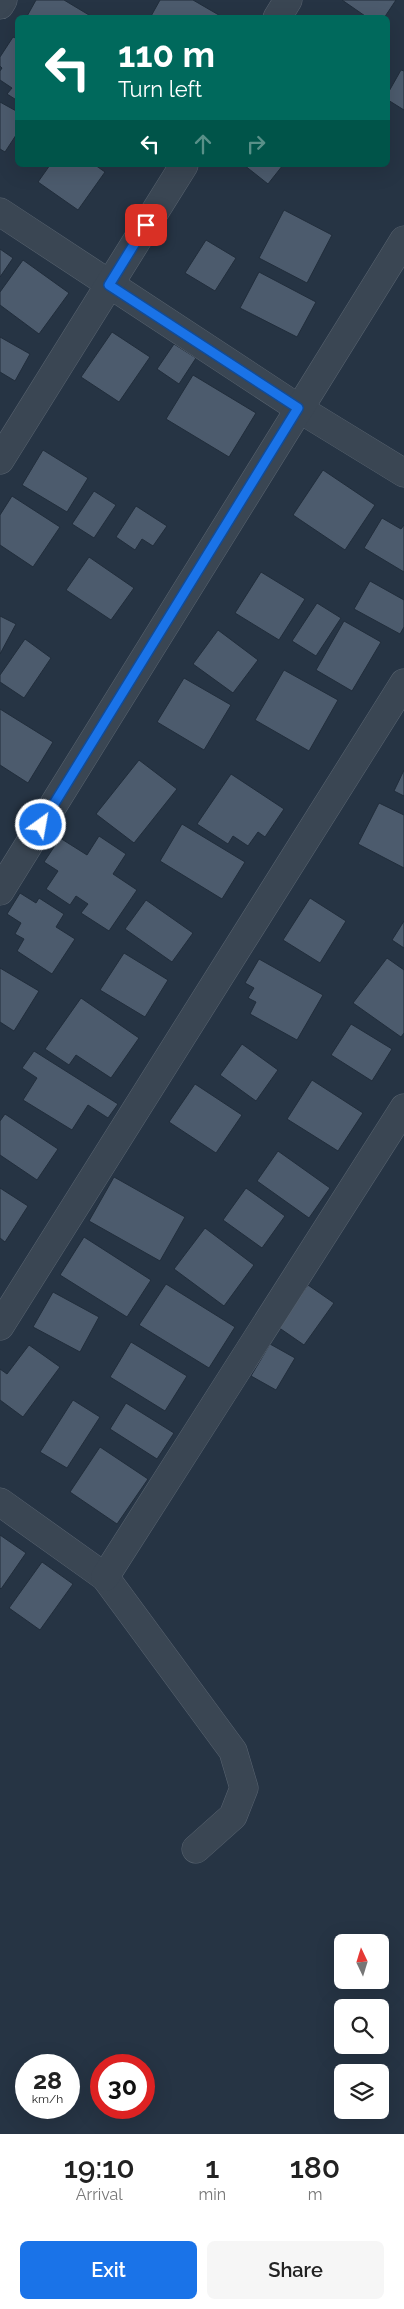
<!DOCTYPE html>
<style>
:root{--surface:#fff;--page:#f6f6f6;--text:#222;--muted:#767676;--accent:#1a73e8}
body{margin:0;font-family:Raleway,sans-serif;background:var(--page);color:var(--text);height:100vh;display:flex;flex-direction:column;font-size:19px;white-space:nowrap}
*{box-sizing:border-box;margin:0}
p{font-size:16px;color:var(--muted)}
.icon{flex:none;width:28px;height:28px;fill:none;stroke:currentColor;stroke-width:2;stroke-linecap:round;stroke-linejoin:round}
.map{position:relative;height:2134px;overflow:hidden}
.drawer{display:flex;flex-direction:column;background:var(--surface);flex:1}
.drawer>*{flex:none}
.hud{position:absolute;left:15px;top:15px;width:375px;height:152px;border-radius:8px;box-shadow:0 5px 20px #0002;background:#00695c;color:#fff;overflow:hidden}
.needle{width:32px;rotate:356deg}
.buttons{position:absolute;left:334px;top:1934px;display:grid;gap:10px}
.buttons a{display:grid;place-items:center;width:55px;height:55px;border-radius:8px;background:var(--surface);box-shadow:0 5px 20px #0002;font-size:25px}
.speed{position:absolute;left:15px;top:2054px;display:flex;gap:10px;font-size:25px;font-weight:700;text-align:center}
.speed>*{display:grid;place-content:center;width:65px;height:65px;border-radius:50%;background:var(--surface);box-shadow:0 5px 20px #0002;line-height:1}
.speed small{font-size:12px;font-weight:400}
.speed .limit{border:8px solid #d22;background:#fff;color:#111}
.pin{position:absolute;display:grid;place-items:center;width:42px;height:42px;color:#fff;margin:-21px;border-radius:10px;box-shadow:0 2px 8px #0006}
.me{position:absolute;width:55px;margin:-28px;rotate:32deg;stroke-linejoin:round;filter:drop-shadow(0 0 4px #0008)}
.turn{display:flex;align-items:center;gap:18px;height:105px;padding:0 20px;font-size:22px}
.turn .icon{width:65px;height:65px;stroke-width:2.5}
.turn b{display:block;font-size:35px;line-height:42px}
.lanes{display:flex;align-items:center;height:48px;padding:0 20px;background:#0003;justify-content:center;gap:25px;direction:ltr}
.lanes .off{opacity:.35}
.eta{display:flex;justify-content:space-evenly;align-items:center;height:85px;text-align:center}
.eta b{font-size:30px;font-weight:600;line-height:35px}
.primary-button{display:flex;gap:10px;margin-top:auto;padding:10px 20px}
.primary-button a{flex:1;height:58px;border-radius:8px;background:var(--accent);color:#fff;font-size:20px;font-weight:600;line-height:58px;text-align:center}
.primary-button a+a{background:var(--page);color:var(--text)}
.map>svg:first-child{display:block}
.building{fill:#4c5b6d;stroke:#212d3b}
.lines{fill:none;stroke-linecap:round;stroke-linejoin:round}
.minor-casing{stroke:#596471;stroke-width:29}
.minor{stroke:#3a4653;stroke-width:28}
.route-casing{stroke:#114b97;stroke-width:12}
.route{stroke:#1a73e8;stroke-width:9}
</style>
<div class="map">
<svg width="404" height="2134" viewBox="0 0 404 2134">
<rect width="100%" height="100%" fill="#263444"/>
<g class="building">
<path d="M36,0h28l30,18h-68z"/>
<path d="M160,0h33l31,18h-74z"/>
<path d="M342,0h54l-12,18h-16z"/>
<path d="M13,37l5,2v62l-11,-7 5,-6 -12,-8v-9l2,-3 -2,-2v-9z"/>
<path d="M401,70l3,1v39l-16,-10v-7z"/>
<path d="M0,102l18,10v20l-13,20 -5,-3z"/>
<path d="M50,165h45l10,7 -27,38 -40,-28z"/>
<path d="M244,165h39l-15,19z"/>
<path d="M284,210l48,25 -25,48 -48,-25z"/>
<path d="M206,240l30,18 -21,33 -30,-18z"/>
<path d="M0,249l13,9 -13,19z"/>
<path d="M23,260l46,33 -30,41 -39,-29v-13z"/>
<path d="M259,272l57,30 -19,35 -57,-29z"/>
<path d="M112,332l38,25 -31,45 -38,-25z"/>
<path d="M0,337l30,17 -15,27 -15,-9z"/>
<path d="M174,344l22,14 -17,26 -22,-15z"/>
<path d="M193,375l63,38 -27,44 -63,-38z"/>
<path d="M43,450l45,28 -21,34 -45,-27z"/>
<path d="M323,470l52,35 -30,45 -52,-35z"/>
<path d="M94,491l22,14 -22,33 -22,-14z"/>
<path d="M12,496l48,31 -27,40 -33,-22v-30z"/>
<path d="M136,506l31,20 -14,20 -11,-7 -7,11 -19,-13z"/>
<path d="M382,518l19,11 3,-4v47l-40,-24z"/>
<path d="M89,557l45,31 -23,32 -45,-30z"/>
<path d="M261,572l44,27 -26,41 -44,-27z"/>
<path d="M370,581l34,19v27l-4,7 -46,-25z"/>
<path d="M317,603l24,15 -25,38 -24,-15z"/>
<path d="M0,616l16,8 -16,30z"/>
<path d="M344,621l37,21 -29,49 -36,-21z"/>
<path d="M218,630l40,30 -25,33 -40,-29z"/>
<path d="M25,639l26,19 -27,40 -24,-16v-7z"/>
<path d="M284,670l54,30 -29,51 -54,-31z"/>
<path d="M184,678l47,27 -27,45 -47,-28z"/>
<path d="M0,709l53,33 -25,41 -28,-18z"/>
<path d="M139,760l38,29 -43,54 -38,-29z"/>
<path d="M404,770v26l-10,-5z"/>
<path d="M231,774l53,35 -19,28 -7,-5 -10,14 -15,-10 -5,8 -31,-20z"/>
<path d="M379,803l25,12v53l-46,-24z"/>
<path d="M182,824l63,38 -23,37 -62,-38z"/>
<path d="M99,836l27,18 -13,20 24,16 -28,41 -28,-18 7,-9 -12,-8 -6,9 -24,-16 12,-18 -14,-9 16,-24 27,17z"/>
<path d="M20,893l16,10 3,-5 25,16 -8,13 19,12 -23,35 -35,-23 7,-12 -9,-5 6,-11 -14,-9z"/>
<path d="M310,898l36,23 -26,42 -37,-23z"/>
<path d="M146,900l47,33 -21,29 -47,-33z"/>
<path d="M404,921v27l-12,-8z"/>
<path d="M124,953l44,27 -23,37 -45,-27z"/>
<path d="M387,958l17,12v63l-3,4 -48,-34z"/>
<path d="M259,959l64,36 -26,45 -47,-26 6,-12 -8,-4 6,-10 -9,-5z"/>
<path d="M0,968l39,23 -25,40 -14,-9z"/>
<path d="M81,998l58,40 -28,40 -35,-23 -7,10 -24,-16z"/>
<path d="M351,1024l41,25 -20,32 -41,-26z"/>
<path d="M242,1044l36,26 -22,31 -36,-26z"/>
<path d="M34,1051l84,53 -10,14 -20,-13 -16,25 -49,-30 14,-22 -15,-10z"/>
<path d="M312,1080l51,33 -25,38 -51,-32z"/>
<path d="M195,1084l47,31 -26,38 -47,-31z"/>
<path d="M5,1114l53,35 -21,31 -37,-25v-34z"/>
<path d="M278,1151l52,37 -21,30 -52,-37z"/>
<path d="M114,1177l71,40 -25,44 -71,-40z"/>
<path d="M0,1188l28,18 -23,36 -5,-4z"/>
<path d="M246,1188l39,28 -23,32 -39,-28z"/>
<path d="M205,1228l49,37 -30,41 -50,-37z"/>
<path d="M84,1237l67,43 -24,37 -67,-42z"/>
<path d="M166,1284l69,43 -26,41 -70,-43z"/>
<path d="M308,1285l26,18 -30,42 -26,-18z"/>
<path d="M53,1292l46,25 -19,35 -47,-25z"/>
<path d="M131,1342l56,34 -22,35 -55,-34z"/>
<path d="M270,1344l25,14 -19,32 -25,-14z"/>
<path d="M29,1345l31,22 -37,50 -23,-17v-31l7,5z"/>
<path d="M73,1400l27,17 -33,51 -27,-16z"/>
<path d="M126,1403l48,30 -17,26 -47,-30z"/>
<path d="M100,1447l48,32 -31,45 -47,-32z"/>
<path d="M0,1535l26,18 -25,36 -1,-1z"/>
<path d="M42,1562l31,22 -33,46 -31,-22z"/>
</g>
<g class="lines">
<g class="minor-casing">
<g id="minor">
<path d="M0,5l3,-5"/>
<path d="M277,18l11,-18"/>
<path d="M0,212l298,196 106,65"/>
<path d="M0,460l184,-295"/>
<path d="M0,891l404,-651"/>
<path d="M0,1326l404,-643"/>
<path d="M0,1502l105,75 128,174 11,37 -11,28 -37,33"/>
<path d="M105,1577l299,-469"/>
</g>
</g>
<use href="#minor" class="minor"/>
</g>
<g class="lines">
<g class="route-casing">
<path id="route" d="M41,825l257,-417 -189,-123 37,-60"/>
</g>
<use href="#route" class="route"/>
</g>
</svg>
<div class="buttons">
<a><svg class="needle" viewBox="-14 -14 28 28"><path d="M0-13l5 13h-10z" fill="#e53935"/><path d="M0 13l5-13h-10z" fill="#767676"/></svg></a>
<a><svg class="icon" aria-label="search" viewBox="0 0 24 24"><circle cx="10" cy="10" r="6"/><path d="M15 15l6 6"/></svg></a>
<a><svg class="icon" aria-label="layers" viewBox="0 0 24 24"><path d="M12 4l9 5-9 5-9-5zM3 14l9 5 9-5"/></svg></a>
</div>
<div class="speed"><div>28<small>km/h</small></div><div class="limit">30</div></div>
<div class="pin" style="left:146px;top:225px;background:#d93025"><svg class="icon" aria-label="arrive" viewBox="0 0 24 24"><path d="M6 21V4h12l-3 4 3 4H6"/></svg></div>
<svg class="me" style="left:41px;top:825px" viewBox="-20 -20 40 40"><circle r="17" fill="#1a73e8" stroke="#fff" stroke-width="3"/><path d="M0-11L8 9 0 5-8 9z" fill="#fff"/></svg>
<div class="hud">
<div class="turn"><svg class="icon" aria-label="left" viewBox="0 0 24 24"><path d="M17 20v-9H6M10 6l-5 5 5 5"/></svg><div><b>110 m</b>Turn left</div></div>
<div class="lanes"><svg class="icon" aria-label="left" viewBox="0 0 24 24"><path d="M17 20v-9H6M10 6l-5 5 5 5"/></svg><svg class="icon off" aria-label="ahead" viewBox="0 0 24 24"><path d="M12 20V5M6 11l6-6 6 6"/></svg><svg class="icon off" aria-label="right" viewBox="0 0 24 24"><path d="M7 20v-9h11M14 6l5 5-5 5"/></svg></div>
</div>
</div>
<section class="drawer">
<div class="eta">
<div><b>19:10</b><p>Arrival</p></div>
<div><b>1</b><p>min</p></div>
<div><b>180</b><p>m</p></div>
</div>
<div class="primary-button"><a>Exit</a><a>Share</a></div>
</section>
